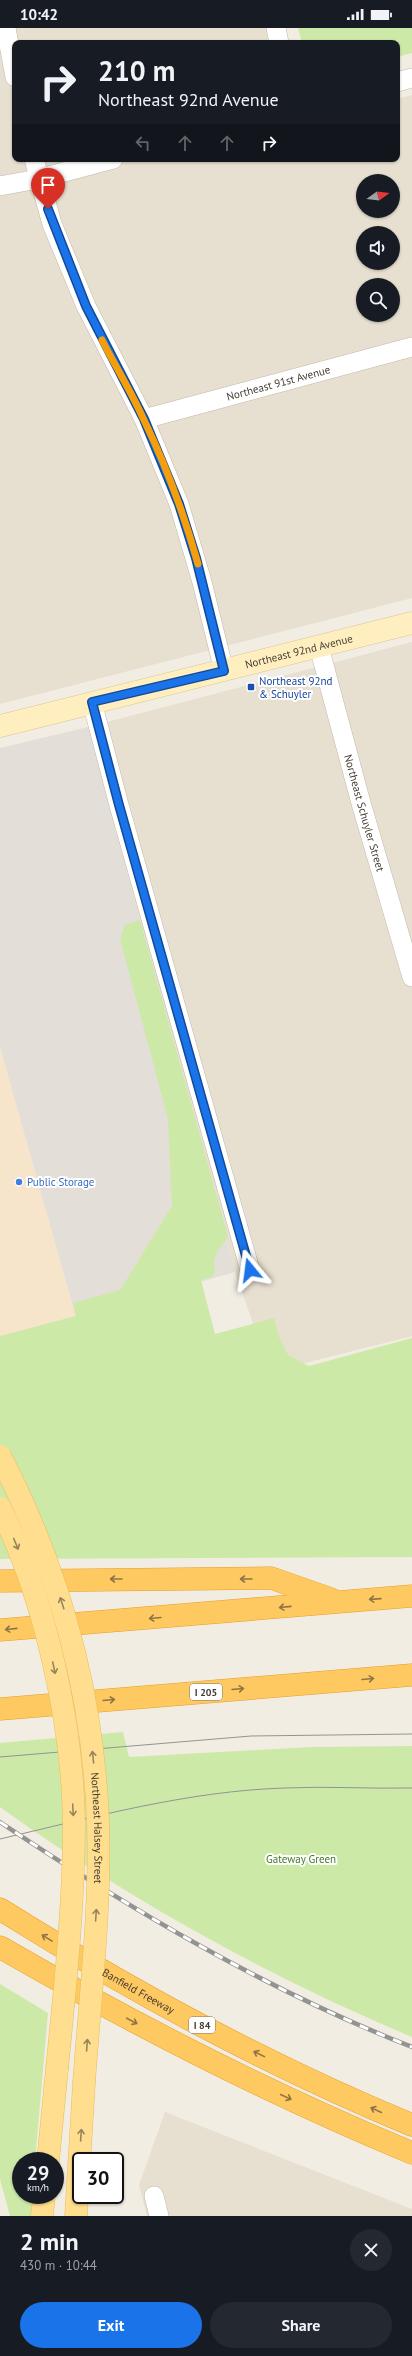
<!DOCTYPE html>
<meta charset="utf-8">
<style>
:root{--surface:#171b24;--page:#242831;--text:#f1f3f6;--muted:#9ea1a6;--accent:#1a73e8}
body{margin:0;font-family:"PT Sans",sans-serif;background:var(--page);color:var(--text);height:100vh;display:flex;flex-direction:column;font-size:15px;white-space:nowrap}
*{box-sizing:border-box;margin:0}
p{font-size:13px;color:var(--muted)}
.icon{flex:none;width:22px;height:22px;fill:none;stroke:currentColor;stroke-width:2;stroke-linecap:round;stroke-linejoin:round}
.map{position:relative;height:2188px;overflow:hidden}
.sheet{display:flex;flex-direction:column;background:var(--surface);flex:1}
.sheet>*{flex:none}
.top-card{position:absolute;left:12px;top:12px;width:388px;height:122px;border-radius:8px;box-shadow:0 1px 3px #0004;background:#171b24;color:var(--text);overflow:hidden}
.needle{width:26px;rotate:75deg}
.tools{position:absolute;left:356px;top:146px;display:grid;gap:8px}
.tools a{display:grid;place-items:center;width:44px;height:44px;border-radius:50%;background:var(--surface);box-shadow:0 1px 3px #0004;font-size:20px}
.speed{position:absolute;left:12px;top:2124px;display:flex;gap:8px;font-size:20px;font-weight:700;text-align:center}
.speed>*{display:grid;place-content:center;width:52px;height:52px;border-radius:50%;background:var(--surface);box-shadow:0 1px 3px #0004;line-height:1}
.speed small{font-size:10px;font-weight:400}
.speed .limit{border:2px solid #111;border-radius:6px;background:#fff;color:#111}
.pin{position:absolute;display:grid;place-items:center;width:34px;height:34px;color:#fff;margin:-41px -17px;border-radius:50% 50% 50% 0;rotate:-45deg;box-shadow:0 0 4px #0007}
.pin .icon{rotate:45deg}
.me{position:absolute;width:44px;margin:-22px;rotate:344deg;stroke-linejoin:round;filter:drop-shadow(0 0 3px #0008)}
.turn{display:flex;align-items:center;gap:14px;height:84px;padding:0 20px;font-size:18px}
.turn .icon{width:52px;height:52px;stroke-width:2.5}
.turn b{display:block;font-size:28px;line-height:34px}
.lanes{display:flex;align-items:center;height:38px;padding:0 20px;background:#0003;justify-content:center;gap:20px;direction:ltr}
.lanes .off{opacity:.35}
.round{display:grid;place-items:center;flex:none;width:42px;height:42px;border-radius:21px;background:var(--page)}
.headline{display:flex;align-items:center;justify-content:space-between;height:68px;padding:0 20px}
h1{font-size:24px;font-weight:700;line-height:30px}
.cta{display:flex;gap:8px;margin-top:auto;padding:8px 20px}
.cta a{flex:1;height:46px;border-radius:24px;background:var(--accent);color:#fff;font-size:16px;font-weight:700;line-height:46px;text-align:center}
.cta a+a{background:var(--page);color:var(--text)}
.status{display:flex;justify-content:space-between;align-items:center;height:28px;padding:0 20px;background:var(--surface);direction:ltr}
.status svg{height:11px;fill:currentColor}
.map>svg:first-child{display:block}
.residential{fill:#e7dfd0;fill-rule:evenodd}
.commercial{fill:#f6e4cb}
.industrial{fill:#e4ded8}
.green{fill:#cde9a8}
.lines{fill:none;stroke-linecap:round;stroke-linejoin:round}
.street-casing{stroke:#c1b8a8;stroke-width:20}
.secondary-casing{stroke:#d9c491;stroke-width:23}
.primary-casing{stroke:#e9bd59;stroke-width:23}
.highway-casing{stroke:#e59e2a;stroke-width:23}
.street{stroke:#fff;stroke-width:19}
.secondary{stroke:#ffefc0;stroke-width:22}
.primary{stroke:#ffde8f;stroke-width:22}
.highway{stroke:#ffc961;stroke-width:22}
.tram{stroke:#939393;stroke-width:1}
.rail-casing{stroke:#939393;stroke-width:4.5}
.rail{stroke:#fff;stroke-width:3;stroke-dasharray:9;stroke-linecap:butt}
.primary-bridge-casing{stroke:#e9bd59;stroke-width:23;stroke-linecap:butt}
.primary-bridge{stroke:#ffde8f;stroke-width:22}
.oneway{stroke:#98855c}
.oneway2{stroke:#8f7545}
.route-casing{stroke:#114b97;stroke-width:10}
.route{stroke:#1a73e8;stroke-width:7}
.slow{stroke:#f59e0b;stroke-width:7}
.transit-dot{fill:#1a4fb4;stroke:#fff;stroke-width:1.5}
.shop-dot{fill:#3f7fe0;stroke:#fff;stroke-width:1.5}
.labels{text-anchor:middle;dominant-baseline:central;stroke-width:4;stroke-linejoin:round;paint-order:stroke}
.shield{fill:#fff;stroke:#7c7770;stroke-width:1}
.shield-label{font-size:10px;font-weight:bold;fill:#443d33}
.street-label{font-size:11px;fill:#443d33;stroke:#fff}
.transit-label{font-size:11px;fill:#164399;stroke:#fff;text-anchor:start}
.shop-label{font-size:11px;fill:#366cbe;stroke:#fff;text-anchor:start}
.park-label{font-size:11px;fill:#457824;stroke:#fff}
</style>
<div class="status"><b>10:42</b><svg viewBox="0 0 49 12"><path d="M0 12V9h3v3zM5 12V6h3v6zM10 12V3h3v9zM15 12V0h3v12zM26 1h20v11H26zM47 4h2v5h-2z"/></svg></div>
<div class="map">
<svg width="412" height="2188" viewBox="0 0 412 2188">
<rect width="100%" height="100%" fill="#f2ede2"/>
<g class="residential">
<path d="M0,0h266l2,15h-253v116h382v-60l15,-4v503l-412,106zM363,153h30v30h-30zM363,205h30v30h-30zM363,257h30v30h-30z"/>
<path d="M412,614v694l-142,36 -35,-100 -147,-545z"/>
<path d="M165,2084l247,97v7h-265l-8,-31z"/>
</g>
<path class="commercial" d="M0,1019l76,270 -76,21z"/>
<path class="industrial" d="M88,699l147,545 -159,45 -76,-270v-299z"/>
<g class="green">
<path d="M298,0h114v25l-15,4v-14h-95z"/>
<path d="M140,892l88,317c-8,11 -17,20 -13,35l-3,5 -11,3 14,54 59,-16 5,19 9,18 21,11 103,-28v219l-412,2v-223l76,-20 -3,-13 47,-13 52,-84 -4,-87 -48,-180 5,-14z"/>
<path d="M123,1704l6,25 182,-10 101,-1v291c-143,-60 -286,-139 -412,-230v-64z"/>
<path d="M0,1956l48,29 -13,148h-14v34h11l-1,21h-21l-10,-37z"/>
</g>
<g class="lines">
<g class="street-casing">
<g id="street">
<path d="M6,0l9,49"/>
<path d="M276,0l3,15"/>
<path d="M397,54l15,-4"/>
<path d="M34,131l18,65 34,82 58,113 35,85 23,78 22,89"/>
<path d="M0,158l38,-7 75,-20"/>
<path id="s1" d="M144,391l268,-72"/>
<path id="s2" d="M319,619l42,156 51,174"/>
<path d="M92,674l27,103 131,465"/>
<path d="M154,2168l5,20"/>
</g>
</g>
<g class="secondary-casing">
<g id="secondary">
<path id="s3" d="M0,698l412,-103"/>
</g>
</g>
<g class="primary-casing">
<g id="primary">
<path d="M48,2133l9,-92"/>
<path d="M42,2188l2,-21"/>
<path d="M76,2188l8,-133"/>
</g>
</g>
<g class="highway-casing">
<g id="highway">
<path d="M0,1553l271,-3 60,21"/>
<path d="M0,1602l412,-34"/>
<path d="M0,1681l412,-34"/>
<path id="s4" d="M0,1881c131,82 269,157 412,216"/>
<path d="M0,1919c133,77 270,147 412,206"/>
</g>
</g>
<use href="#street" class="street"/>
<use href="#secondary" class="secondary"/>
<use href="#primary" class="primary"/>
<use href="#highway" class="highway"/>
<g class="tram">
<path d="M0,1729l251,-21 161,-2"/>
<path d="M0,1811c94,-22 188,-48 285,-51 42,-2 85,1 127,0"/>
</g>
<g class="rail-casing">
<path id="rail" d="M0,1794c130,87 266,168 412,225"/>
</g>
<use href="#rail" class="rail"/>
<g class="primary-bridge-casing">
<g id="primary-bridge">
<path id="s5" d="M0,1428c60,116 93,235 98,366 3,87 -8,175 -14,261"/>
<path d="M0,1480c45,89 73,217 74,316 0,82 -9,163 -17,245"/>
</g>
</g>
<use href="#primary-bridge" class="primary-bridge"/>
</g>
<defs><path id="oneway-shaft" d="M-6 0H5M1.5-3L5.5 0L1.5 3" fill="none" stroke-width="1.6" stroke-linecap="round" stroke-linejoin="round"/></defs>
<g class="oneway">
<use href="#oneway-shaft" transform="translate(16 1516) rotate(68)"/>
<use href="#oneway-shaft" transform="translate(62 1575) rotate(-108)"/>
<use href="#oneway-shaft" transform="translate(54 1640) rotate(78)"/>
<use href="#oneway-shaft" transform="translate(93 1729) rotate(-96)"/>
<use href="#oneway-shaft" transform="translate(73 1782) rotate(87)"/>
<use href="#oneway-shaft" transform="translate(96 1887) rotate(-86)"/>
<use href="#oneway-shaft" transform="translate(87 2017) rotate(-86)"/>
<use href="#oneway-shaft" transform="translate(81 2107) rotate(-86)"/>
</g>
<g class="oneway2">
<use href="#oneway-shaft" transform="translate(116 1551) rotate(180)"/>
<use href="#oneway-shaft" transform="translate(246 1551) rotate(180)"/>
<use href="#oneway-shaft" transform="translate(375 1571) rotate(176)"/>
<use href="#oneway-shaft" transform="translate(285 1579) rotate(174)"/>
<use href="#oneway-shaft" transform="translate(155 1590) rotate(175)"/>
<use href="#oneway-shaft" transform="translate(11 1601) rotate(174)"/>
<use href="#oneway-shaft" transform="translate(368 1651) rotate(-5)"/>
<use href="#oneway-shaft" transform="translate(238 1661) rotate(-5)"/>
<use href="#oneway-shaft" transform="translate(109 1672) rotate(-5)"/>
<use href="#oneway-shaft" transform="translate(47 1910) rotate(-149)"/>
<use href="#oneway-shaft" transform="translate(132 1993) rotate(28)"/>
<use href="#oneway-shaft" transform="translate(259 2026) rotate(-154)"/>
<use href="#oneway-shaft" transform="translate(286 2069) rotate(25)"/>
<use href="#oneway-shaft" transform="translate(376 2082) rotate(-155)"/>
</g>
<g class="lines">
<g class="route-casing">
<path id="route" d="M48,181l38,97 58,113 35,85 17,54 28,113 -132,31 27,103 131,465"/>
</g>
<use href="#route" class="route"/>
<path class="slow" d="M102,312c13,26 29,51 41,78 23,47 41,96 55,146"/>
</g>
<rect class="transit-dot" x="247" y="655" width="8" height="8" rx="2"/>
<circle class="shop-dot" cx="19" cy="1154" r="4"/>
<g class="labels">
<g class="shield">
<rect x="190" y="1656" width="32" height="16" rx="3"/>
<rect x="189" y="1989" width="26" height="16" rx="3"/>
</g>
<g class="shield-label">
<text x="206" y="1664">I 205</text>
<text x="202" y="1997">I 84</text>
</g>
<g class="street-label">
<text stroke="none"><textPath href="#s1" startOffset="139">Northeast 91st Avenue</textPath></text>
<text stroke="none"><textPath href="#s3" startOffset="308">Northeast 92nd Avenue</textPath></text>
<text stroke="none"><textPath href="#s2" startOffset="172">Northeast Schuyler Street</textPath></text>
<text stroke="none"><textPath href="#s5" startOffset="388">Northeast Halsey Street</textPath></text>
<text stroke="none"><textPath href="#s4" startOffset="161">Banfield Freeway</textPath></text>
</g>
<g class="transit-label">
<text x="259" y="653">Northeast 92nd<tspan x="259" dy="13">&amp; Schuyler</tspan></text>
</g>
<g class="shop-label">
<text x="27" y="1154">Public Storage</text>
</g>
<g class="park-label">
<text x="301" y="1831">Gateway Green</text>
</g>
</g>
</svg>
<div class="tools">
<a><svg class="needle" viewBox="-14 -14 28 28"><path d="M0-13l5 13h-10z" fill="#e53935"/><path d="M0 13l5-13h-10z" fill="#9ea1a6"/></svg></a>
<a><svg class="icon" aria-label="sound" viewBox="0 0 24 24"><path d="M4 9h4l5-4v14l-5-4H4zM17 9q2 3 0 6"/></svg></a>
<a><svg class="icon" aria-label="search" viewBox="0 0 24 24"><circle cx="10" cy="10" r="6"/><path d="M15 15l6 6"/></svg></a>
</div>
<div class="speed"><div>29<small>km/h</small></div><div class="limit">30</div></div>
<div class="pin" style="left:48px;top:181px;background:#d93025"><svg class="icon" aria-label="arrive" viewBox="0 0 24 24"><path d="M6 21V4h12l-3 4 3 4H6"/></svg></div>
<svg class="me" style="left:250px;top:1242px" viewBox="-20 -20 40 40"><path d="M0-17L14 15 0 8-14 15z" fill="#1a73e8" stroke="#fff" stroke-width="4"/></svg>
<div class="top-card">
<div class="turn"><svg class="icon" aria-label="right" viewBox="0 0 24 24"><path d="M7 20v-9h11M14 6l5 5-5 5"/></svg><div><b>210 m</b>Northeast 92nd Avenue</div></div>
<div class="lanes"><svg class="icon off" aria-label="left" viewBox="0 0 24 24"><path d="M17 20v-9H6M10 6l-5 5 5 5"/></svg><svg class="icon off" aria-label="ahead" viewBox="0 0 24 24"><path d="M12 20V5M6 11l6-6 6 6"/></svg><svg class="icon off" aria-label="ahead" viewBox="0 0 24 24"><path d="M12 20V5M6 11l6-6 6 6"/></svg><svg class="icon" aria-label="right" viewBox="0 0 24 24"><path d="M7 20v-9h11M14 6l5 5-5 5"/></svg></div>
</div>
</div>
<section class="sheet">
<div class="headline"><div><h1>2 min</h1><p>430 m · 10:44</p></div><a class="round"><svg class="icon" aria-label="close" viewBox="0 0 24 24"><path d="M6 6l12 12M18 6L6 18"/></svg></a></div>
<div class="cta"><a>Exit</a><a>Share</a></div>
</section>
